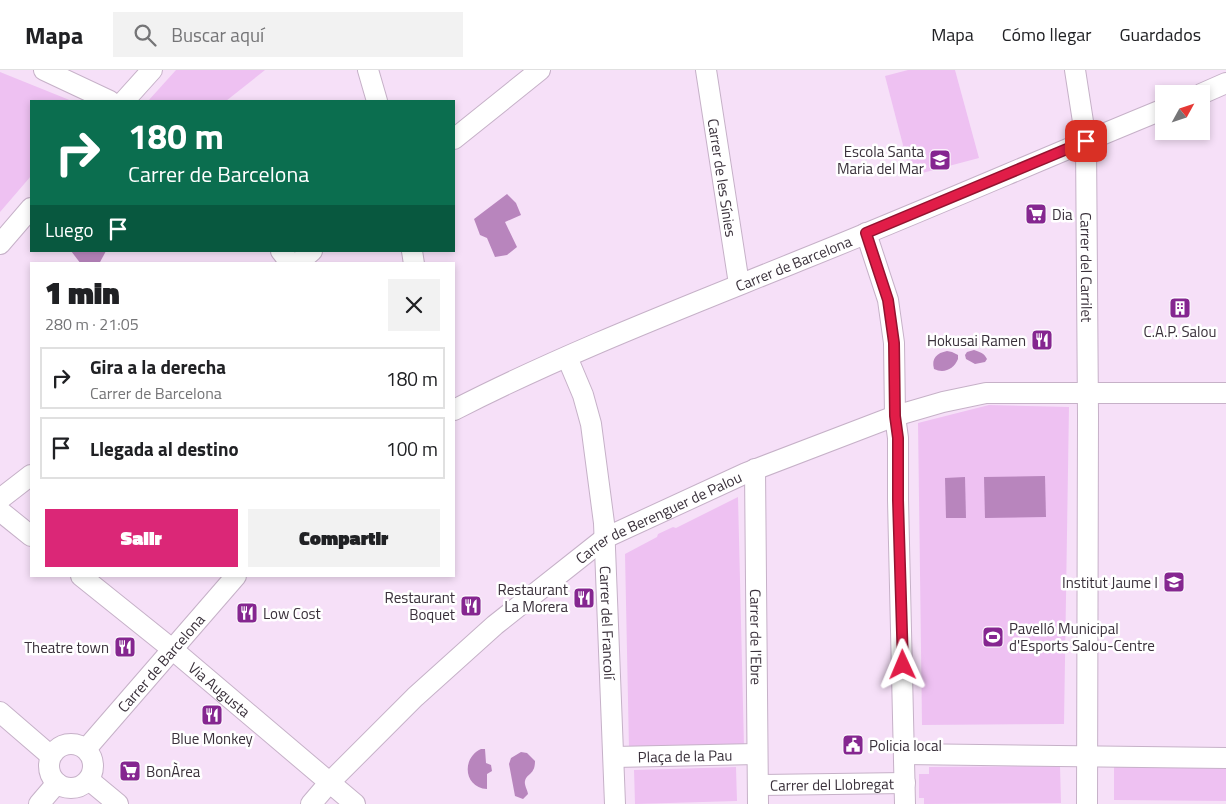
<!DOCTYPE html>
<html lang="es">
<meta charset="utf-8">
<style>
:root{--surface:#fff;--page:#f2f2f2;--text:#202124;--muted:#757577;--line:#e0e0e0;--accent:#db2777}
body{margin:0;font-family:"Titillium Web",sans-serif;background:var(--page);color:var(--text);height:100vh;display:flex;flex-direction:column;font-size:19px;white-space:nowrap}
*{box-sizing:border-box;margin:0}
p{font-size:16px;color:var(--muted)}
.icon{flex:none;width:28px;height:28px;fill:none;stroke:currentColor;stroke-width:2;stroke-linecap:round;stroke-linejoin:round}
.map{position:relative;flex:1;overflow:hidden}
.sheet{position:absolute;left:30px;top:192px;width:425px;height:315px;display:flex;flex-direction:column;background:var(--surface);border-radius:0px;box-shadow:0 2px 8px #0003}
.sheet>*{flex:none}
.top-card{position:absolute;left:30px;top:30px;width:425px;height:152px;border-radius:0px;box-shadow:0 2px 8px #0003;background:#0b6e4f;color:#fff;overflow:hidden}
.needle{width:32px;rotate:50deg}
.fabs{position:absolute;left:1155px;top:15px;display:grid;gap:10px}
.fabs a{display:grid;place-items:center;width:55px;height:55px;border-radius:0px;background:var(--surface);box-shadow:0 2px 8px #0003;font-size:25px}
.pin{position:absolute;display:grid;place-items:center;width:42px;height:42px;color:#fff;margin:-21px;border-radius:10px;box-shadow:0 2px 8px #0006}
.me{position:absolute;width:55px;margin:-28px;rotate:359deg;stroke-linejoin:round;filter:drop-shadow(0 0 4px #0008)}
.turn{display:flex;align-items:center;gap:18px;height:105px;padding:0 15px;font-size:22px}
.turn .icon{width:65px;height:65px;stroke-width:2.5}
.turn b{display:block;font-size:35px;line-height:42px}
.then{display:flex;align-items:center;height:48px;padding:0 15px;background:#0003;gap:10px;font-size:19px}
.round{display:grid;place-items:center;flex:none;width:52px;height:52px;border-radius:0px;background:var(--page)}
.headline{display:flex;align-items:center;justify-content:space-between;height:85px;padding:0 15px}
h1{font-size:30px;font-weight:800;line-height:38px}
.action{display:flex;gap:10px;margin-top:auto;padding:10px 15px}
.action a{flex:1;height:58px;border-radius:0px;background:var(--accent);color:#fff;font-size:20px;font-weight:800;line-height:58px;text-align:center}
.action a+a{background:var(--page);color:var(--text)}
ul{padding:0;list-style:none}
li{display:flex;align-items:center;gap:15px;height:62px;margin:0 10px 8px;padding:0 5px;border:2px solid var(--line);border-radius:0px}
li div{flex:1}
li b{display:block;font-size:19px}
li em{font-style:normal}
header{display:flex;align-items:center;gap:30px;box-sizing:border-box;height:70px;padding:0 25px;background:var(--surface);border-bottom:1px solid var(--line)}
header strong{font-size:24px}
nav{display:flex;gap:28px;margin-inline-start:auto;font-size:18px}
.search{width:350px;height:45px;background:var(--page);display:flex;align-items:center;gap:12px;box-sizing:border-box;padding:0 18px;border-radius:0px;color:var(--muted);font-size:19px}
.map>svg:first-child{display:block}
.green{fill:#eec1f2}
.water{fill:#b885bd}
.lines{fill:none;stroke-linecap:round;stroke-linejoin:round}
.minor-casing{stroke:#c6b1c8;stroke-width:22}
.minor{stroke:#fff;stroke-width:20}
.route-casing{stroke:#92132f;stroke-width:12}
.route{stroke:#e11d48;stroke-width:9}
.labels{text-anchor:middle;dominant-baseline:central;stroke-width:5;stroke-linejoin:round;paint-order:stroke}
.poi-label{font-size:15px;fill:#3a313b;stroke:#fff;text-anchor:end}
.street-label{font-size:15px;fill:#3a313b;stroke:#fff}
</style>
<header>
<strong>Mapa</strong>
<div class="search"><svg class="icon" aria-label="search" viewBox="0 0 24 24"><circle cx="10" cy="10" r="6"/><path d="M15 15l6 6"/></svg>Buscar aquí</div>
<nav><a>Mapa</a><a>Cómo llegar</a><a>Guardados</a></nav>
</header>
<div class="map">
<svg width="1226" height="734" viewBox="0 0 1226 734">
<rect width="100%" height="100%" fill="#f6e0f8"/>
<g class="green">
<path d="M176,0h89l-39,31h-78z"/>
<path d="M908,0h47l24,88 -68,18 -26,-100z"/>
<path d="M0,2l72,29h-41v75l-31,36z"/>
<path d="M989,335l80,2 -5,317 -142,1 -4,-302z"/>
<path d="M738,427l6,250 -115,2 -4,-195 32,-17 1,-3 15,-7 3,1z"/>
<path d="M1114,694l112,1v36l-112,-1z"/>
<path d="M1060,696l1,37 -137,1v-6h-5v-24h10v-7z"/>
<path d="M736,697l1,34 -102,3 -1,-34z"/>
</g>
<g class="water">
<path d="M507,124l9,9 5,12 -16,7 12,25 -10,8 -12,2 -8,-19 -7,-3 -6,-16z"/>
<path d="M71,181h35l-7,13h-18z"/>
<path d="M974,280c6,2 10,3 13,9l-2,3 -10,2 -9,-5 -1,-4 2,-3z"/>
<path d="M947,281l5,1 6,3v4c-4,10 -14,15 -24,10 -3,-11 3,-16 13,-18z"/>
<path d="M1045,406l1,41 -61,1 -1,-41z"/>
<path d="M965,407l1,41h-20l-1,-40z"/>
<path d="M481,679h4l1,14 5,2 1,6 -5,3v15c-23,-1 -26,-31 -6,-40z"/>
<path d="M521,682l6,1 8,8c0,14 -8,12 -10,20 -1,4 3,10 3,13l-5,5 -8,-3 -6,-32 2,-6z"/>
</g>
<g class="lines">
<g class="minor-casing">
<g id="minor">
<path d="M44,0l66,31"/>
<path d="M368,0l9,31"/>
<path id="s1" d="M706,0l33,214"/>
<path id="s2" d="M1075,0l11,71 2,275 -1,388"/>
<path d="M1201,24l25,-11"/>
<path d="M124,31l28,-31"/>
<path d="M454,69l86,-69"/>
<path d="M866,163l22,67 6,43 1,73 3,22v62l7,304"/>
<path d="M0,174l31,-36"/>
<path d="M281,181l10,13"/>
<path d="M412,181l2,13"/>
<path d="M297,194l15,-13"/>
<path id="s3" d="M567,287l16,38 8,29 13,99 11,281"/>
<path id="s4" d="M454,340c113,-58 234,-104 352,-152 120,-48 238,-100 358,-149"/>
<path id="s5" d="M755,399l3,335"/>
<path d="M0,429l31,-24"/>
<path d="M0,441l31,25"/>
<path id="s6" d="M81,506l91,73 183,155"/>
<path d="M0,642l51,44"/>
<circle cx="71" cy="696" r="22"/>
<path id="s7" d="M86,679l150,-173"/>
<path d="M904,684l322,4"/>
<path id="s8" d="M614,687l143,-3"/>
<path d="M89,710l29,24"/>
<path id="s9" d="M758,715l147,-2"/>
<path d="M39,734l18,-21"/>
<path id="s10" d="M311,734l18,-21 86,-86 80,-72 110,-87 141,-65 149,-57 48,-14 43,-9h240"/>
</g>
</g>
<use href="#minor" class="minor"/>
</g>
<g class="lines">
<g class="route-casing">
<path id="route" d="M903,595l-5,-165v-62l-3,-22 -1,-73 -6,-43 -22,-67 220,-92"/>
</g>
<use href="#route" class="route"/>
</g>
<defs>
<g id="school-square" transform="scale(1.125)"><rect x="-9" y="-9" width="18" height="18" rx="4" fill="#852690" stroke="#fff"/><path d="M0-5L7-2L0 1L-7-2ZM-4 1L0 2.5L4 1V4Q0 6-4 4Z" fill="#fff"/></g>
<g id="supermarket-square" transform="scale(1.125)"><rect x="-9" y="-9" width="18" height="18" rx="4" fill="#852690" stroke="#fff"/><path d="M-6-5.5h2.5l.6 2H6L4.5 2H-2.5L-4.4-4H-6ZM-1.5 3.2a1.3 1.3 0 1 0 .1 0ZM3 3.2a1.3 1.3 0 1 0 .1 0Z" fill="#fff"/></g>
<g id="building-square" transform="scale(1.125)"><rect x="-9" y="-9" width="18" height="18" rx="4" fill="#852690" stroke="#fff"/><path d="M-4-6H4V6H1V3H-1V6H-4ZM-2.5-4.3h1.7v1.8h-1.7ZM.8-4.3h1.7v1.8H.8ZM-2.5-1h1.7V.8h-1.7ZM.8-1h1.7V.8H.8Z" fill="#fff"/></g>
<g id="restaurant-square" transform="scale(1.125)"><rect x="-9" y="-9" width="18" height="18" rx="4" fill="#852690" stroke="#fff"/><path d="M-5-6h1v4h1v-4h1v4h1v-4h1v5L-1.5 .5V6h-2V.5L-5-1ZM5-6V6H3V1.5H1.5Q1.5-4 5-6Z" fill="#fff"/></g>
<g id="stadium-square" transform="scale(1.125)"><rect x="-9" y="-9" width="18" height="18" rx="4" fill="#852690" stroke="#fff"/><path d="M0-5a6.5 5 0 1 0 0 10a6.5 5 0 1 0 0-10ZM-3.5-1.8h7v3.6h-7Z" fill="#fff"/></g>
<g id="civic-square" transform="scale(1.125)"><rect x="-9" y="-9" width="18" height="18" rx="4" fill="#852690" stroke="#fff"/><path d="M-.6-6.5H3V-4.5H.6V-3L4-1V1h2V6H-6V1h2V-1L-.6-3ZM-1.2 2.5V6h2.4V2.5Z" fill="#fff"/></g>
</defs>
<g fill-rule="evenodd">
<use href="#school-square" x="940" y="90"/>
<use href="#supermarket-square" x="1036" y="144"/>
<use href="#building-square" x="1180" y="238"/>
<use href="#restaurant-square" x="1042" y="270"/>
<use href="#school-square" x="1174" y="512"/>
<use href="#restaurant-square" x="584" y="528"/>
<use href="#restaurant-square" x="471" y="536"/>
<use href="#restaurant-square" x="247" y="543"/>
<use href="#stadium-square" x="993" y="567"/>
<use href="#restaurant-square" x="125" y="577"/>
<use href="#restaurant-square" x="212" y="645"/>
<use href="#civic-square" x="853" y="675"/>
<use href="#supermarket-square" x="130" y="701"/>
</g>
<g class="labels">
<g class="poi-label">
<text x="924" y="81">Escola Santa<tspan x="924" dy="17">Maria del Mar</tspan></text>
<text x="1052" y="144" text-anchor="start">Dia</text>
<text x="1180" y="261" text-anchor="middle">C.A.P. Salou</text>
<text x="1026" y="270">Hokusai Ramen</text>
<text x="1158" y="512">Institut Jaume I</text>
<text x="568" y="519">Restaurant<tspan x="568" dy="17">La Morera</tspan></text>
<text x="455" y="527">Restaurant<tspan x="455" dy="17">Boquet</tspan></text>
<text x="263" y="543" text-anchor="start">Low Cost</text>
<text x="1009" y="558" text-anchor="start">Pavelló Municipal<tspan x="1009" dy="17">d'Esports Salou-Centre</tspan></text>
<text x="109" y="577">Theatre town</text>
<text x="212" y="668" text-anchor="middle">Blue Monkey</text>
<text x="869" y="675" text-anchor="start">Policia local</text>
<text x="146" y="701" text-anchor="start">BonÀrea</text>
</g>
<g class="street-label">
<text stroke="none"><textPath href="#s1" startOffset="109">Carrer de les Sínies</textPath></text>
<text stroke="none"><textPath href="#s4" startOffset="370">Carrer de Barcelona</textPath></text>
<text stroke="none"><textPath href="#s2" startOffset="198">Carrer del Carrilet</textPath></text>
<text stroke="none"><textPath href="#s10" startOffset="454">Carrer de Berenguer de Palou</textPath></text>
<text stroke="none"><textPath href="#s3" startOffset="271">Carrer del Francolí</textPath></text>
<text stroke="none"><textPath href="#s5" startOffset="168">Carrer de l'Ebre</textPath></text>
<text stroke="none"><textPath href="#s7" startOffset="114">Carrer de Barcelona</textPath></text>
<text stroke="none"><textPath href="#s6" startOffset="179">Via Augusta</textPath></text>
<text stroke="none"><textPath href="#s8" startOffset="71">Plaça de la Pau</textPath></text>
<text stroke="none"><textPath href="#s9" startOffset="74">Carrer del Llobregat</textPath></text>
</g>
</g>
</svg>
<div class="fabs">
<a><svg class="needle" viewBox="-14 -14 28 28"><path d="M0-13l5 13h-10z" fill="#e53935"/><path d="M0 13l5-13h-10z" fill="#757577"/></svg></a>
</div>
<div class="pin" style="left:1086px;top:71px;background:#d93025"><svg class="icon" aria-label="arrive" viewBox="0 0 24 24"><path d="M6 21V4h12l-3 4 3 4H6"/></svg></div>
<svg class="me" style="left:903px;top:595px" viewBox="-20 -20 40 40"><path d="M0-17L14 15 0 8-14 15z" fill="#e11d48" stroke="#fff" stroke-width="4"/></svg>
<div class="top-card">
<div class="turn"><svg class="icon" aria-label="right" viewBox="0 0 24 24"><path d="M7 20v-9h11M14 6l5 5-5 5"/></svg><div><b>180 m</b>Carrer de Barcelona</div></div>
<div class="then">Luego<svg class="icon" aria-label="arrive" viewBox="0 0 24 24"><path d="M6 21V4h12l-3 4 3 4H6"/></svg></div>
</div>
<section class="sheet">
<div class="headline"><div><h1>1 min</h1><p>280 m · 21:05</p></div><a class="round"><svg class="icon" aria-label="close" viewBox="0 0 24 24"><path d="M6 6l12 12M18 6L6 18"/></svg></a></div>
<ul>
<li><svg class="icon" aria-label="right" viewBox="0 0 24 24"><path d="M7 20v-9h11M14 6l5 5-5 5"/></svg><div><b>Gira a la derecha</b><p>Carrer de Barcelona</p></div><em>180 m</em></li>
<li><svg class="icon" aria-label="arrive" viewBox="0 0 24 24"><path d="M6 21V4h12l-3 4 3 4H6"/></svg><div><b>Llegada al destino</b></div><em>100 m</em></li>
</ul>
<div class="action"><a>Salir</a><a>Compartir</a></div>
</section>
</div>
